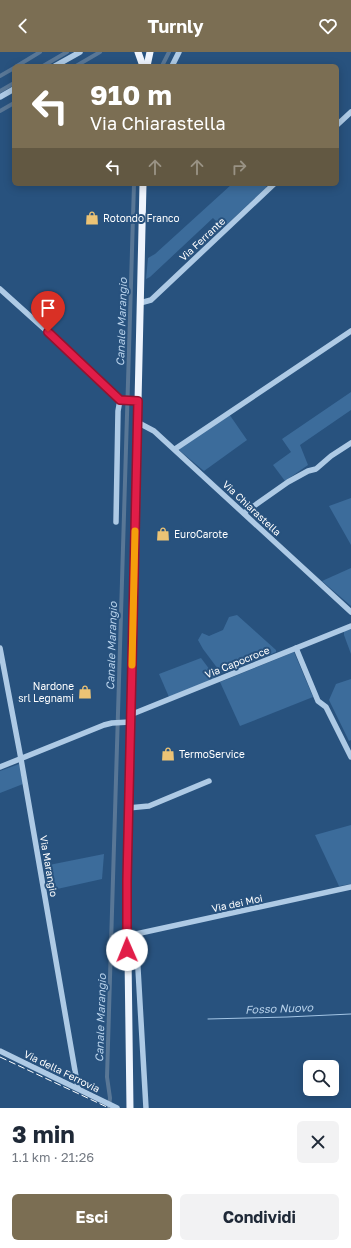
<!DOCTYPE html>
<html lang="it">
<meta charset="utf-8">
<style>
:root{--surface:#fff;--page:#f2f2f3;--text:#1f2937;--muted:#747a83;--accent:#7b6e53}
body{margin:0;font-family:"Golos Text",sans-serif;background:var(--page);color:var(--text);height:100vh;display:flex;flex-direction:column;font-size:15px;white-space:nowrap}
*{box-sizing:border-box;margin:0}
p{font-size:13px;color:var(--muted)}
.icon{flex:none;width:22px;height:22px;fill:none;stroke:currentColor;stroke-width:2;stroke-linecap:round;stroke-linejoin:round}
.map{position:relative;height:1056px;overflow:hidden}
.drawer{display:flex;flex-direction:column;background:var(--surface);flex:1}
.drawer>*{flex:none}
.guide{position:absolute;left:12px;top:12px;width:327px;height:122px;border-radius:6px;box-shadow:0 2px 10px #0003;background:#7b6e53;color:#fff;overflow:hidden}
.fabs{position:absolute;left:303px;top:1008px;display:grid;gap:8px}
.fabs a{display:grid;place-items:center;width:36px;height:36px;border-radius:6px;background:var(--surface);box-shadow:0 2px 10px #0003;font-size:20px}
.pin{position:absolute;display:grid;place-items:center;width:34px;height:34px;color:#fff;margin:-41px -17px;border-radius:50% 50% 50% 0;rotate:-45deg;box-shadow:0 0 4px #0007}
.pin .icon{rotate:45deg}
.me{position:absolute;width:44px;margin:-22px;rotate:359deg;stroke-linejoin:round;filter:drop-shadow(0 0 3px #0008)}
.turn{display:flex;align-items:center;gap:14px;height:84px;padding:0 12px;font-size:18px}
.turn .icon{width:52px;height:52px;stroke-width:2.5}
.turn b{display:block;font-size:28px;line-height:34px}
.lanes{display:flex;align-items:center;height:38px;padding:0 12px;background:#0003;justify-content:center;gap:20px;direction:ltr}
.lanes .off{opacity:.35}
.round{display:grid;place-items:center;flex:none;width:42px;height:42px;border-radius:6px;background:var(--page)}
.head{display:flex;align-items:center;justify-content:space-between;height:68px;padding:0 12px}
h1{font-size:24px;font-weight:700;line-height:30px}
.button{display:flex;gap:8px;margin-top:auto;padding:8px 12px}
.button a{flex:1;height:46px;border-radius:6px;background:var(--accent);color:#fff;font-size:16px;font-weight:700;line-height:46px;text-align:center}
.button a+a{background:var(--page);color:var(--text)}
header{display:flex;justify-content:space-between;align-items:center;height:52px;padding:0 12px;background:var(--accent);color:#fff;font-size:18px;font-weight:700}
.map>svg:first-child{display:block}
.green{fill:#3c6c9b}
.lines{fill:none;stroke-linecap:round;stroke-linejoin:round}
.stream{stroke:#a3c5e5;stroke-width:1}
.canal{stroke:#597796;stroke-width:4}
.minor{stroke:#aecae5;stroke-width:5.5}
.major{stroke:#eef4fd;stroke-width:7}
.rail{stroke:#fff;stroke-width:1;stroke-dasharray:7 3;stroke-linecap:butt}
.route-casing{stroke:#92132f;stroke-width:10}
.route{stroke:#e11d48;stroke-width:7}
.slow{stroke:#f59e0b;stroke-width:7}
.labels{text-anchor:middle;dominant-baseline:central;stroke-width:4;stroke-linejoin:round;paint-order:stroke}
.poi-label{font-size:10px;fill:#fff;stroke:#28527e;text-anchor:start}
.street-label{font-size:10px;fill:#fff;stroke:#28527e}
.water-label{font-size:11px;font-style:italic;fill:#b9d3ec;stroke:#28527e}
</style>
<header><svg class="icon" aria-label="back" viewBox="0 0 24 24"><path d="M15 5l-7 7 7 7"/></svg>Turnly<svg class="icon" aria-label="heart" viewBox="0 0 24 24"><path d="M12 20l-8-8c-3-5 5-10 8-4 3-6 11-1 8 4z"/></svg></header>
<div class="map">
<svg width="351" height="1056" viewBox="0 0 351 1056">
<rect width="100%" height="100%" fill="#28527e"/>
<g class="green">
<path d="M232,132h32l3,3 -44,41 -10,-10 -63,59 -4,2 2,-21 7,-4z"/>
<path d="M351,340v18l-51,35 8,20 -23,16 -12,-16 18,-13 -9,-13z"/>
<path d="M229,362l18,26 -43,31 -25,-21 1,-2z"/>
<path d="M351,446v47l-22,-39z"/>
<path d="M351,516v38l-29,-25z"/>
<path d="M237,563l39,35v2l-55,21 -18,-24 -5,-9 4,-7 7,3 14,-6 6,-13z"/>
<path d="M351,577v25l-7,-19v-4z"/>
<path d="M294,600l19,45 -73,29 -20,-44z"/>
<path d="M201,606l15,20 -47,19 -10,-23z"/>
<path d="M351,627v61l-2,1 -20,-41 7,-16z"/>
<path d="M19,712l4,20 -23,9v-22z"/>
<path d="M351,773v59l-12,2 -24,-51z"/>
<path d="M104,802l-2,25 -54,12 -4,-25z"/>
</g>
<g class="lines">
<path class="stream" d="M208,967l79,-2 64,-3"/>
<g class="canal">
<path d="M17,14l23,-14"/>
<path d="M43,14l24,-14"/>
<path d="M76,14l24,-14"/>
<path d="M162,14l7,-14"/>
<path d="M0,24l14,-8"/>
<path d="M0,39l14,-8"/>
<path d="M0,59l14,-8"/>
<path d="M109,1056l1,-10 -3,-21 27,-893"/>
</g>
<g class="minor">
<path d="M55,14l25,-14"/>
<path d="M172,14l7,-14"/>
<path d="M0,45l14,-8"/>
<path d="M337,73l14,-13"/>
<path d="M0,237l71,64 47,46 5,2h15"/>
<path d="M140,251l11,-3 123,-116"/>
<path d="M137,370l17,9 197,181"/>
<path d="M175,397l176,-118"/>
<path d="M244,461l44,-31 20,-11 8,-2 15,-13 20,-13"/>
<path d="M116,470l2,-111 2,-11"/>
<path d="M0,596l21,111 57,329"/>
<path d="M296,596l22,53 8,6 25,50"/>
<path d="M130,663l221,-89"/>
<path d="M0,715l104,-42 8,-2 18,-1"/>
<path d="M128,756l21,-2 60,-25"/>
<path d="M127,882h9l215,-47"/>
<path d="M136,882l10,174"/>
<path d="M0,999l117,57"/>
</g>
<g class="major">
<path d="M138,0l5,14"/>
<path d="M147,14l3,-14"/>
<path d="M130,1056l-3,-227 16,-697"/>
</g>
<path class="rail" d="M0,1005l109,51"/>
</g>
<g class="lines">
<g class="route-casing">
<path id="route" d="M48,280l72,68 18,1 -11,480v69"/>
</g>
<use href="#route" class="route"/>
<path class="slow" d="M132,613l3,-134"/>
</g>
<defs>
<g id="shop-bare" transform="scale(1.08)"><path d="M-5-2.5h2.3a2.7 3.5 0 0 1 5.4 0H5L5.5 6h-11ZM-1.5-2.5h3a1.5 2.3 0 0 0-3 0Z" fill="#ecc375" stroke="#28527e" stroke-width="2.5" paint-order="stroke"/></g>
</defs>
<g fill-rule="evenodd">
<use href="#shop-bare" x="92" y="166"/>
<use href="#shop-bare" x="163" y="482"/>
<use href="#shop-bare" x="85" y="640"/>
<use href="#shop-bare" x="168" y="702"/>
</g>
<g class="labels">
<g class="poi-label">
<text x="103" y="166">Rotondo Franco</text>
<text x="174" y="482">EuroCarote</text>
<text x="74" y="634" text-anchor="end">Nardone<tspan x="74" dy="12">srl Legnami</tspan></text>
<text x="179" y="702">TermoService</text>
</g>
<g class="street-label">
<text transform="translate(202 187) rotate(-43)">Via Ferrante</text>
<text transform="translate(252 456) rotate(43)">Via Chiarastella</text>
<text transform="translate(237 610) rotate(-22)">Via Capocroce</text>
<text transform="translate(49 814) rotate(80)">Via Marangio</text>
<text transform="translate(237 851) rotate(-12)">Via dei Moi</text>
<text transform="translate(62 1019) rotate(26)">Via della Ferrovia</text>
</g>
<g class="water-label">
<text transform="translate(121 270) rotate(-88)">Canale Marangio</text>
<text transform="translate(111 594) rotate(-88)">Canale Marangio</text>
<text transform="translate(279 956) rotate(-2)">Fosso Nuovo</text>
<text transform="translate(100 966) rotate(-88)">Canale Marangio</text>
</g>
</g>
</svg>
<div class="fabs">
<a><svg class="icon" aria-label="search" viewBox="0 0 24 24"><circle cx="10" cy="10" r="6"/><path d="M15 15l6 6"/></svg></a>
</div>
<div class="pin" style="left:48px;top:280px;background:#d93025"><svg class="icon" aria-label="arrive" viewBox="0 0 24 24"><path d="M6 21V4h12l-3 4 3 4H6"/></svg></div>
<svg class="me" style="left:127px;top:898px" viewBox="-20 -20 40 40"><circle r="19" fill="#fff"/><path d="M0-13L10 11 0 6-10 11z" fill="#e11d48"/></svg>
<div class="guide">
<div class="turn"><svg class="icon" aria-label="left" viewBox="0 0 24 24"><path d="M17 20v-9H6M10 6l-5 5 5 5"/></svg><div><b>910 m</b>Via Chiarastella</div></div>
<div class="lanes"><svg class="icon" aria-label="left" viewBox="0 0 24 24"><path d="M17 20v-9H6M10 6l-5 5 5 5"/></svg><svg class="icon off" aria-label="ahead" viewBox="0 0 24 24"><path d="M12 20V5M6 11l6-6 6 6"/></svg><svg class="icon off" aria-label="ahead" viewBox="0 0 24 24"><path d="M12 20V5M6 11l6-6 6 6"/></svg><svg class="icon off" aria-label="right" viewBox="0 0 24 24"><path d="M7 20v-9h11M14 6l5 5-5 5"/></svg></div>
</div>
</div>
<section class="drawer">
<div class="head"><div><h1>3 min</h1><p>1.1 km · 21:26</p></div><a class="round"><svg class="icon" aria-label="close" viewBox="0 0 24 24"><path d="M6 6l12 12M18 6L6 18"/></svg></a></div>
<div class="button"><a>Esci</a><a>Condividi</a></div>
</section>
